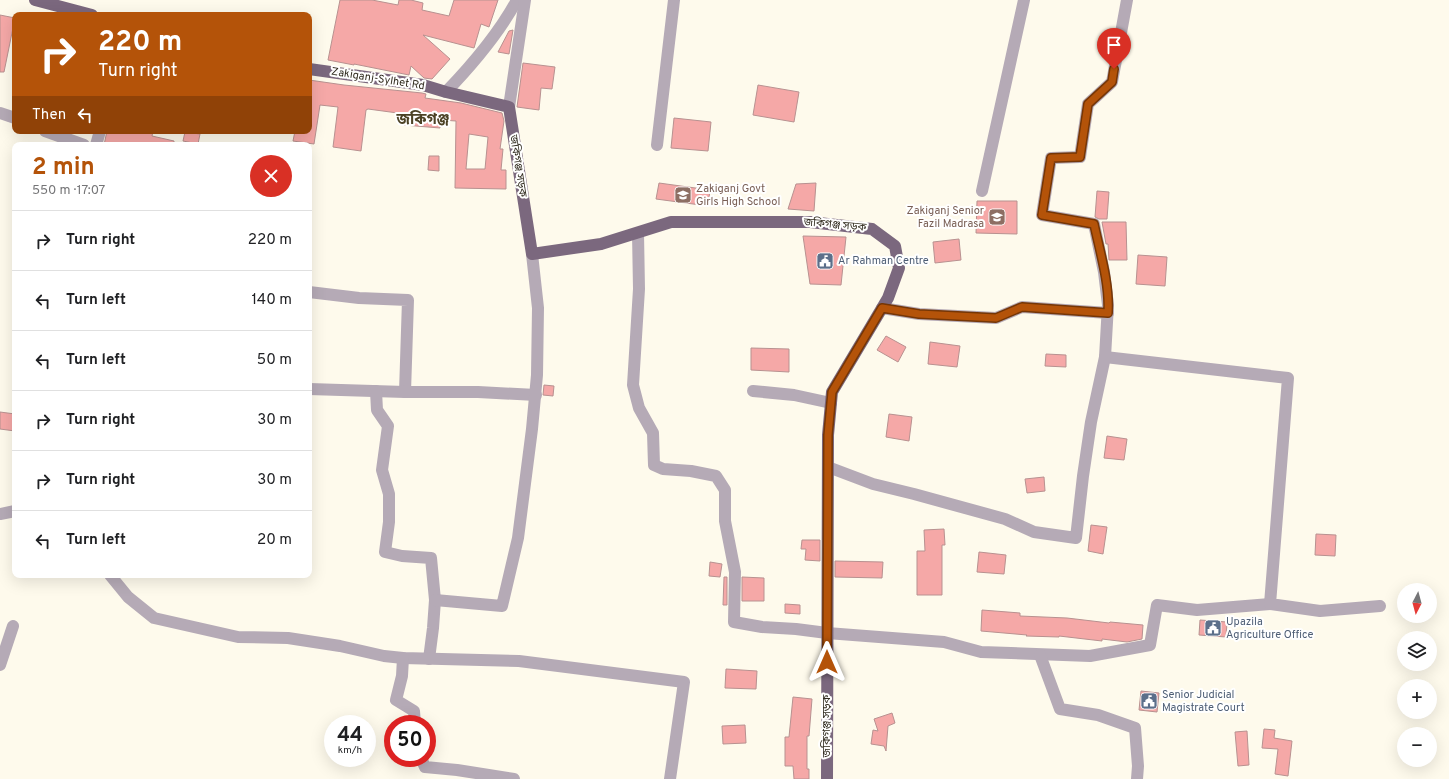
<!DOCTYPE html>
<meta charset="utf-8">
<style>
:root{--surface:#fff;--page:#f2f2f2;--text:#202124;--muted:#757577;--line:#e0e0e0;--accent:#b45309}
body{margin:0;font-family:Overpass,"Noto Sans Bengali",sans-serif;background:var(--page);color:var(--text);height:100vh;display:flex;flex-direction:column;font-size:15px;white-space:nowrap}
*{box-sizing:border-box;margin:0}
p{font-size:13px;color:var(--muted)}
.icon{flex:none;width:22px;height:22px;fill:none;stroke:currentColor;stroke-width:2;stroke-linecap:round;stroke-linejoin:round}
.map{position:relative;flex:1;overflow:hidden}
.side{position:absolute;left:12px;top:142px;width:300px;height:436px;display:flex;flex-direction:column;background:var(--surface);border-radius:8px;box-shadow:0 4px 16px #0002}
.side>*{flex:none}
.top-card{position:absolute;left:12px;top:12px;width:300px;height:122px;border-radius:8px;box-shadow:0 4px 16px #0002;background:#b45309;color:#fff;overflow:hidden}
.needle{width:26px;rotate:186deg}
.tools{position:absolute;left:1397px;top:583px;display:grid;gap:8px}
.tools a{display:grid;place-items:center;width:40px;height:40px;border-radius:50%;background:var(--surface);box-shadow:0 4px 16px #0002;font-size:20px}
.speed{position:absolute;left:324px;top:715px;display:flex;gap:8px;font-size:20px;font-weight:700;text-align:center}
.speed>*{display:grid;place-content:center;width:52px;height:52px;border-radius:50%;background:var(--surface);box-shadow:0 4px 16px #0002;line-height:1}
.speed small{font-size:10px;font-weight:400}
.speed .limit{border:6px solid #d22;background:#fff;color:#111}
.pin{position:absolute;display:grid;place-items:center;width:34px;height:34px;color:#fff;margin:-41px -17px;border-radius:50% 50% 50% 0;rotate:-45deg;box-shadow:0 0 4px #0007}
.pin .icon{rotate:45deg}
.me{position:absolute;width:44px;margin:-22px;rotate:0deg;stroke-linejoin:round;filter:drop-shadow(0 0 3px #0008)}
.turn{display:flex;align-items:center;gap:14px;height:84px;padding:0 20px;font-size:18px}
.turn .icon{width:52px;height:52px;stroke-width:2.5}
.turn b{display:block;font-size:28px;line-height:34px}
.then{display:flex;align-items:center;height:38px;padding:0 20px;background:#0003;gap:8px;font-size:15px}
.round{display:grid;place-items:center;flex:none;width:42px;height:42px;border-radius:21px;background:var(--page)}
.headline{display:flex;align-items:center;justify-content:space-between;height:68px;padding:0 20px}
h1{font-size:24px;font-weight:700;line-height:30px;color:var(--accent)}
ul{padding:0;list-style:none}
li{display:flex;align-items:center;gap:12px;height:60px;padding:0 20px;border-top:1px solid var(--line)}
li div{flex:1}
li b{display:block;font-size:15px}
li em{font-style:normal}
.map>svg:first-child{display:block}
.building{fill:#f5a8a7;stroke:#b89190;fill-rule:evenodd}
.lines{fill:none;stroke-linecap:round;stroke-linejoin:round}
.minor{stroke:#b5aab6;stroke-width:12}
.major{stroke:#7b687e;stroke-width:12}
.route-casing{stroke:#753606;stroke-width:10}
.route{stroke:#b45309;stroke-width:7}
.labels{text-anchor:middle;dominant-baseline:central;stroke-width:4;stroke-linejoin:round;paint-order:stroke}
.street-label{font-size:11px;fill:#302b1e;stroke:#fff}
.education-label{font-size:11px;fill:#785e54;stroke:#fff;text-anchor:start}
.service-label{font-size:11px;fill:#4e5e75;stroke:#fff;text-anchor:start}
.district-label{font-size:15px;font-weight:bold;fill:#4c4225;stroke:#fff}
</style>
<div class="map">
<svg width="1449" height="779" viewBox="0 0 1449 779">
<rect width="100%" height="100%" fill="#fefaec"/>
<g class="building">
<path d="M340,0h32l26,5 1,-5h12l12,3 -1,7 27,6 5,-16h44l-9,27 -8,-3 -7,24 -51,-13 27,24 -18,20 -8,-1 -13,-12 -2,9 -55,-11v1l-26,-5z"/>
<path d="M0,15l15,3 -11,54h-4z"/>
<path d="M513,30l-4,24 -11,-2 11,-21z"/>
<path d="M523,63l32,4 -3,22 -11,-1 -2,22 -22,-3z"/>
<path d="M309,80l35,5 78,8 4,1 -1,4 36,5 41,10 2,8 -4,28h3l-2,21h5v19l-51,-1 1,-67 -15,-1 -1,8 -36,-3 1,-11 -37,-5 -2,1 -5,41 -28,-4 5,-40 -18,-2 -6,39 -21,-3 2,-10h14zM469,134l19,3 -3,32h-19z"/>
<path d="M758,85l41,7 -5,30 -41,-7z"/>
<path d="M674,118l37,4 -3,29 -37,-3z"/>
<path d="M107,131h46l-1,5 22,5v4h-70z"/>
<path d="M185,132l15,2 -2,10 -15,-3z"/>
<path d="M429,156h10v15l-11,-1z"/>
<path d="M659,183l51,7 -2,16 -52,-7z"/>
<path d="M816,183l-2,28 -26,-2 8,-25z"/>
<path d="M1097,191l12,1 -2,27h-8l-4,-2z"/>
<path d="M977,201h40v33l-41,-1z"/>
<path d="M1102,222h24l1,38h-18l-1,-16h-2z"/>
<path d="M803,236l43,1 -5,48 -31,-1z"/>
<path d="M959,239l2,21 -26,3 -2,-21z"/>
<path d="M1138,255l29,2 -2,29 -29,-2z"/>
<path d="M886,336l20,11 -8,15 -21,-12z"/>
<path d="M930,342l30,4 -3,21 -29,-3z"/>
<path d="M751,348l38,1v23l-38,-2z"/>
<path d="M1046,354l20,1v12l-21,-1z"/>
<path d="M544,385l10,1 -1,10 -10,-1z"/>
<path d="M0,412l15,2v17l-15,-2z"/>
<path d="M889,414l23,3 -3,24 -23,-4z"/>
<path d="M1107,436l20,3 -3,21 -20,-2z"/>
<path d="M1044,477l1,14 -18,2 -2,-14z"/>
<path d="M1091,525l16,2 -4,27 -15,-3z"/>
<path d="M944,529l1,16h-3v50h-25v-44h8l-1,-21z"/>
<path d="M1316,534l20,1 -1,21 -20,-1z"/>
<path d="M802,540h18v21l-15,-1 1,-11h-5z"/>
<path d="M979,552l27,3 -2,19 -27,-2z"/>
<path d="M835,561l48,1 -1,16 -47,-1z"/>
<path d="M710,562l12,2 -2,13 -11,-1z"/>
<path d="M724,577h3v28h-4z"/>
<path d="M742,577l22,1v23h-22z"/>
<path d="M785,604l15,1v9l-15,-1z"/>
<path d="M982,610l38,3v3l47,2 42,5 1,-1 33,3 -1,14 -15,3 -25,-3v2l-43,-5v1l-33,-1 1,-1 -46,-4z"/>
<path d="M1200,620l27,2 -1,15 -27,-2z"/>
<path d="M726,669l31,2 -1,18 -31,-1z"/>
<path d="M1141,691l18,2 -2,19 -18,-2z"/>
<path d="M793,697l19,2 -3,37h-2v33h2v10h-15l-1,-13h-8v-29h4z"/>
<path d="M892,713l3,10 -7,3 -2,25 -2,-5 -13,-2 2,-14 5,1 -4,-12z"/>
<path d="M745,725l1,18 -23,1 -1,-18z"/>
<path d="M1264,729l11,1 -1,8 18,3 -4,35 -13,-2 3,-25 -16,-1z"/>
<path d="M1247,731l2,34 -11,1 -3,-34z"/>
</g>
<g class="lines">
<g class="minor">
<path d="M446,92c27,-28 52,-57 71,-92"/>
<path d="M509,107l16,-107"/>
<path d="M0,113l15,5"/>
<path d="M45,131l39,14"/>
<path d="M96,145l4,-14"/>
<path d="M657,145l17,-145"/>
<path d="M982,191l42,-191"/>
<path d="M638,233l1,56 -6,96 6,23 14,25 1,32 9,4 28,2 25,5 9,14v31l10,51 -1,50 28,5 34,2 31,4 117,9 37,10 30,1 79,3 60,-11 7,-40 40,5 73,-6"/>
<path d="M309,292l50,6 49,2 -3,92"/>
<path d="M882,308l37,6 77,4 26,-11 86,6"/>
<path d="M1105,357l183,21 -18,226 50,7 60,-5"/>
<path d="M309,389l96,3h73l58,3"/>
<path d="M376,391l1,19 11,16 -6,44 7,24v28l-4,30 17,4 29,2 4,42 -2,28 -4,31"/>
<path d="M753,391l41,4 37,8"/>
<path d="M828,467l45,17 41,10 91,25 29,13 42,6 7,-62 8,-54 14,-65 3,-52 -4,-33 -10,-48 -52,-9 9,-57 29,-1 8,-53 24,-22 15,-82"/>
<path d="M0,514l15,-3"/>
<path d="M110,575l18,22 26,21 84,19 50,1 52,8 44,10 19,2 116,3 165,21 -14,97"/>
<path d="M435,600l67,6 16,-68 14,-109 5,-54 1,-67 -6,-54"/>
<path d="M1040,655l20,54 38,6 37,13 3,38 -1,13"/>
<path d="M403,658l-1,18 -6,24 18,11 1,13"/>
<path d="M0,665l13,-39"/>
<path d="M421,758l4,9 32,3 57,9"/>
</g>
<g class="major">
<path d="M35,0l57,15"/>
<path d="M309,69l114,16 23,7 63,15 23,147 69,-10 70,-22h139l62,7 23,17 4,22 -11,30 -56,94 -4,43 -1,344"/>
</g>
</g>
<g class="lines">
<g class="route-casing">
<path id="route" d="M827,662l1,-227 4,-43 50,-84 37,6 77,4 26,-11 86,6c2,-28 -8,-61 -14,-89l-52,-9 9,-57 29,-1 8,-53 24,-22 2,-13"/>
</g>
<use href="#route" class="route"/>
</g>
<defs>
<g id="school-square" transform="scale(0.9)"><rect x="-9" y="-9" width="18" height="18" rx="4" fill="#8d6e63" stroke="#fff"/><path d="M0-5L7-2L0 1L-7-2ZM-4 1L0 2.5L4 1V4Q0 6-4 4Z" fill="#fff"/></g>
<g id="civic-square" transform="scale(0.9)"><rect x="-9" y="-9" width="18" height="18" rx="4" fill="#5c6f8a" stroke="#fff"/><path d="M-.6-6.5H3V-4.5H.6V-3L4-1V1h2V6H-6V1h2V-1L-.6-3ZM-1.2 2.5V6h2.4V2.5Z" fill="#fff"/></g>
</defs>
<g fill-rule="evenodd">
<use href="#school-square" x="683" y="195"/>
<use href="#school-square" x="997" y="217"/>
<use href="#civic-square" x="825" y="261"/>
<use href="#civic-square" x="1213" y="628"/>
<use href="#civic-square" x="1149" y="701"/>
</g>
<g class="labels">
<g class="street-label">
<text transform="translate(378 79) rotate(9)">Zakiganj-Sylhet Rd</text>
<text transform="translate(518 166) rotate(81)">জকিগঞ্জ সড়ক</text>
<text transform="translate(835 225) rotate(5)">জকিগঞ্জ সড়ক</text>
<text transform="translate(827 726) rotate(-90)">জকিগঞ্জ সড়ক</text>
</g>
<g class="education-label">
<text x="696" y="189">Zakiganj Govt<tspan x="696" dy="13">Girls High School</tspan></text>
<text x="984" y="211" text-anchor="end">Zakiganj Senior<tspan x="984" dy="13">Fazil Madrasa</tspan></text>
</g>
<g class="service-label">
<text x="838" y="261">Ar Rahman Centre</text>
<text x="1226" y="622">Upazila<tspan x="1226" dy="13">Agriculture Office</tspan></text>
<text x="1162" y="695">Senior Judicial<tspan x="1162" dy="13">Magistrate Court</tspan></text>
</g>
<g class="district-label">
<text x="423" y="120">জকিগঞ্জ</text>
</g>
</g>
</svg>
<div class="tools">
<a><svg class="needle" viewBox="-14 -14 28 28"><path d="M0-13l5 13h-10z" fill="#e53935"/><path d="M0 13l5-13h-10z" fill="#757577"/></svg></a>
<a><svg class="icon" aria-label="layers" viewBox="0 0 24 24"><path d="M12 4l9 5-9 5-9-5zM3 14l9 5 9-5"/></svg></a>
<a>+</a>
<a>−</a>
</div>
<div class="speed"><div>44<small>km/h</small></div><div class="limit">50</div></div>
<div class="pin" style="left:1114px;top:69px;background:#d93025"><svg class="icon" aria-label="arrive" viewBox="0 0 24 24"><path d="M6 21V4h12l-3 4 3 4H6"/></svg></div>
<svg class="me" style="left:827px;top:662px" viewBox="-20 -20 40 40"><path d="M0-17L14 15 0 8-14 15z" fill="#b45309" stroke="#fff" stroke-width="4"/></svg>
<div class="top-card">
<div class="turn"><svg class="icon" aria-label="right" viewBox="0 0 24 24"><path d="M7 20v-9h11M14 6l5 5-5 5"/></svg><div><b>220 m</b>Turn right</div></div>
<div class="then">Then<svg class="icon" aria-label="left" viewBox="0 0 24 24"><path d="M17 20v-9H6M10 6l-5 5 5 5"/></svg></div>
</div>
<section class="side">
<div class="headline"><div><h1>2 min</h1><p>550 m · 17:07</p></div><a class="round" style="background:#d93025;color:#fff"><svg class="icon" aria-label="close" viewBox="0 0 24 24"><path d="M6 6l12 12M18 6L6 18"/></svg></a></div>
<ul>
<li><svg class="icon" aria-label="right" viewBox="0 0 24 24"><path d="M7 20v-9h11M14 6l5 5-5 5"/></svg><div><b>Turn right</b></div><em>220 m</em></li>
<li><svg class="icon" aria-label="left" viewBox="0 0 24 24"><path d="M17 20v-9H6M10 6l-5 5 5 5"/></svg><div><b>Turn left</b></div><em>140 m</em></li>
<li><svg class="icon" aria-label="left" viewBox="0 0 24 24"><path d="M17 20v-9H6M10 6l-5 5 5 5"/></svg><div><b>Turn left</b></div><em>50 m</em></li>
<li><svg class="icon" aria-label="right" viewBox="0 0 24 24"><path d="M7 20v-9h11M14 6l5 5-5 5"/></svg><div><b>Turn right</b></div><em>30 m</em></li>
<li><svg class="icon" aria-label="right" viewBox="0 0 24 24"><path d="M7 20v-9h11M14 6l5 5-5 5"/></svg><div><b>Turn right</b></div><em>30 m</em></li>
<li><svg class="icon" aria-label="left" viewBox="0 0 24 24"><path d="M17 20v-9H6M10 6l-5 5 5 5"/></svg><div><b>Turn left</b></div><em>20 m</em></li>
</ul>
</section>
</div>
